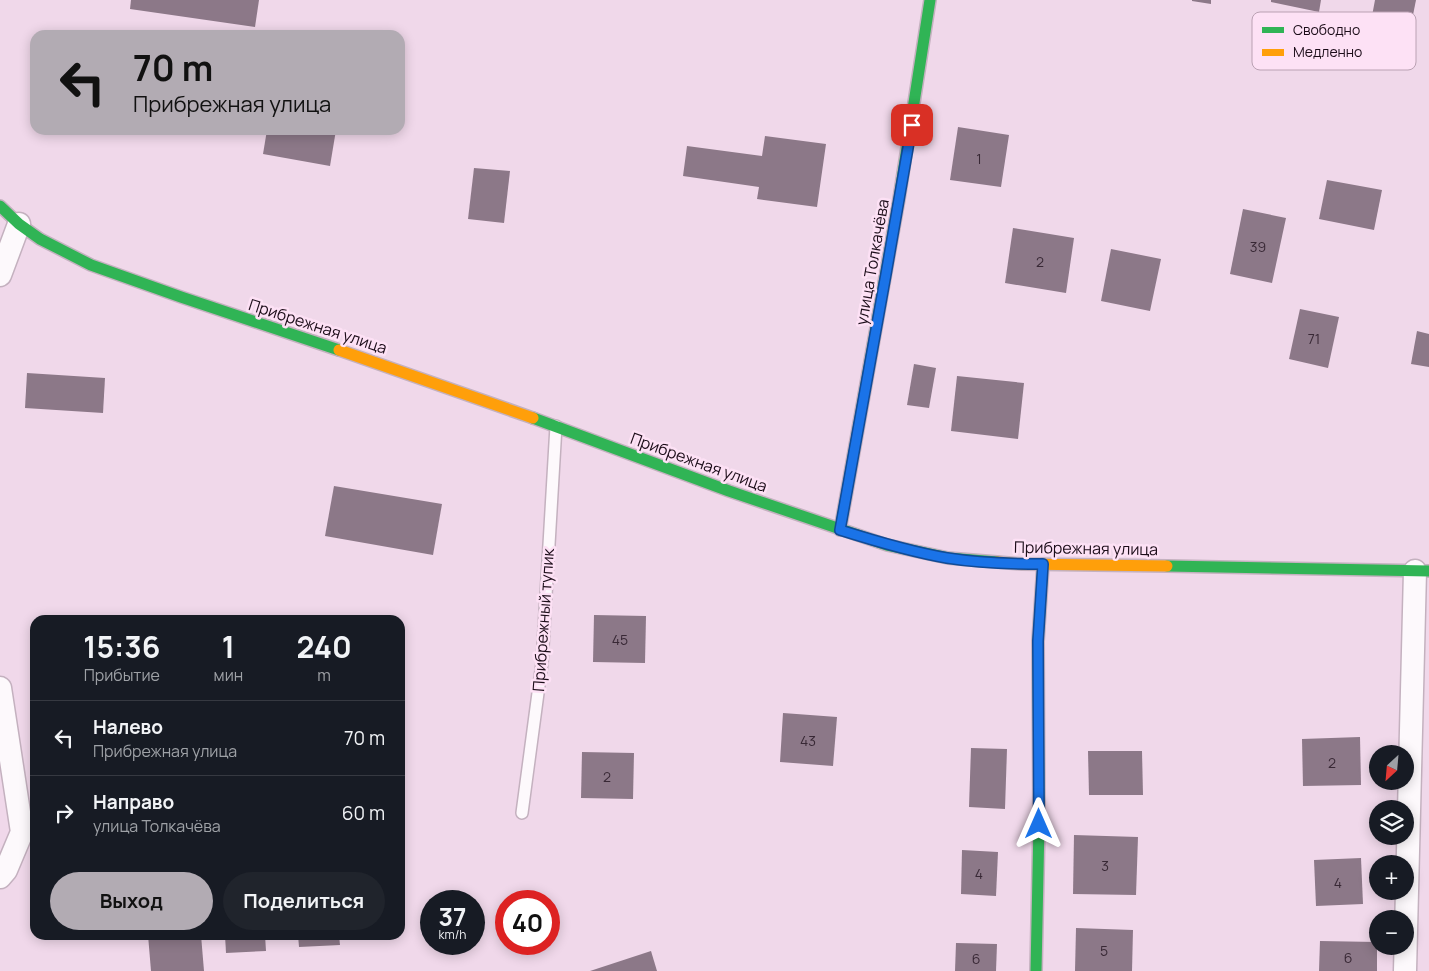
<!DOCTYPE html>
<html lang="ru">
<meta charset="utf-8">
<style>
:root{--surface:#171b24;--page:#20242c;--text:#f1f3f6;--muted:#9ea1a6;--line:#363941;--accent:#b2abb3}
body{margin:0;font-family:Manrope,sans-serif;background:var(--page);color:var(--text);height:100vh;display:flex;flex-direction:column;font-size:19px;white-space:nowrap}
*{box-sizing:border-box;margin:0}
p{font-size:16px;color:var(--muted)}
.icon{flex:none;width:28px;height:28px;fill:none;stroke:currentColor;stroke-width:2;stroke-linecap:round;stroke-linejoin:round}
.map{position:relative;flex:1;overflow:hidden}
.details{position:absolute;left:30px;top:615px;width:375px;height:325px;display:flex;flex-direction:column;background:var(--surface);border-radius:15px;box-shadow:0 2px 12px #0003}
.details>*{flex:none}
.top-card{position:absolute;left:30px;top:30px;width:375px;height:105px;border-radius:15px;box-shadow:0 2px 12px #0003;background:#b2abb3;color:#111;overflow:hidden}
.needle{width:32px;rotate:206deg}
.buttons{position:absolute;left:1369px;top:745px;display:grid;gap:10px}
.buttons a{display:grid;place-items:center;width:45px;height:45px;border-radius:50%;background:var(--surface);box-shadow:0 2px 12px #0003;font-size:25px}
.speed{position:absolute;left:420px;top:890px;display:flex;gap:10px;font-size:25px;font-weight:700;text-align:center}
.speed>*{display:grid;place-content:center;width:65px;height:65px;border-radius:50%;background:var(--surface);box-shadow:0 2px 12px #0003;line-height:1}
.speed small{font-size:12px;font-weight:400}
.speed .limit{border:8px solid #d22;background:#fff;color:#111}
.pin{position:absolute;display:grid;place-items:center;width:42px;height:42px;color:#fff;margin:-21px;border-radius:10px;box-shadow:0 2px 8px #0006}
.me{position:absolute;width:55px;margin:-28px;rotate:0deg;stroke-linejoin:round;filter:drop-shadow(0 0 4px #0008)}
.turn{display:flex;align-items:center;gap:18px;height:105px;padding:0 20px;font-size:22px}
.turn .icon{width:65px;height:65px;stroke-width:2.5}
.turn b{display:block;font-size:35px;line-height:42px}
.eta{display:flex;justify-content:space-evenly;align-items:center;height:85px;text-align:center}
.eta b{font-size:30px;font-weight:700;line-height:35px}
.button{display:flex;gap:10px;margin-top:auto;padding:10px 20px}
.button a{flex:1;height:58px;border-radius:30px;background:var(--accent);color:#111;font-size:20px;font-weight:700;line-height:58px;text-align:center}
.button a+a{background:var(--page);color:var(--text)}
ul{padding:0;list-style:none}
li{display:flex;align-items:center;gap:15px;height:75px;padding:0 20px;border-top:1px solid var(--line)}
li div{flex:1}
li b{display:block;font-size:19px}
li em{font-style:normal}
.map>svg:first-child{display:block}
.building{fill:#8c7888}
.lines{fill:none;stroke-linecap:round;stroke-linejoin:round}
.lane-casing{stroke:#c4b1bf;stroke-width:14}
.street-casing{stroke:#c4b1bf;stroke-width:25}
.fast-casing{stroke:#c4b1bf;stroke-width:14}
.slow-casing{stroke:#c4b1bf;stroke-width:14}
.lane{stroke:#fdf9fc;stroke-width:11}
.street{stroke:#fdf9fc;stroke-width:22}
.fast{stroke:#30b455;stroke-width:11}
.slow{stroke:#ff9f0a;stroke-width:11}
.route-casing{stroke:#114b97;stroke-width:12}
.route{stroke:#1a73e8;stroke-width:9}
.labels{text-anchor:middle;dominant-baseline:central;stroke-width:5;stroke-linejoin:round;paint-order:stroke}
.number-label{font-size:14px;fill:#382835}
.street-label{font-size:16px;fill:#1c0d19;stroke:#fde1f5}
.key{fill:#fde1f5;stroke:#baa1b3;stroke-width:1}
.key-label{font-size:14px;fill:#1c0d19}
</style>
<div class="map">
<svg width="1429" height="971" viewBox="0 0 1429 971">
<rect width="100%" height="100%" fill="#f0d8ea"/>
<g class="building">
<path d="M131,0h128l-4,27 -125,-18z"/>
<path d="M1192,0h19v4l-19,-3z"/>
<path d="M1271,0h50l-2,12 -48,-10z"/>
<path d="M1375,0h41l-8,40 -39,-8z"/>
<path d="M958,127l51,8 -8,52 -51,-7z"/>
<path d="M267,130h69l-6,36 -67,-12z"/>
<path d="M765,136l61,8 -9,63 -60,-8 2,-12 -76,-11 4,-30 75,10z"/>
<path d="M474,168l36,3 -6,52 -36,-4z"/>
<path d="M1327,180l55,10 -8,40 -55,-11z"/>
<path d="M1243,209l43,9 -14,65 -42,-9z"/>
<path d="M1013,228l61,10 -8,55 -61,-10z"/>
<path d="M1111,249l50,10 -11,52 -49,-10z"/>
<path d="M1300,309l39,8 -11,51 -39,-9z"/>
<path d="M1417,331l12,3v33l-18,-3z"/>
<path d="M914,364l22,4 -7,40 -22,-3z"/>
<path d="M27,373l78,5 -2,35 -78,-5z"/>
<path d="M957,376l67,7 -6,56 -67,-8z"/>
<path d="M334,486l108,18 -9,51 -108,-19z"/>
<path d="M594,615l52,1 -1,47 -52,-1z"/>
<path d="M783,713l54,4 -4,49 -53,-4z"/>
<path d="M1360,737l1,48 -58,1 -1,-47z"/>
<path d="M971,748l36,1 -2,60 -36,-2z"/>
<path d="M1088,751h54l1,44h-54z"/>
<path d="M582,752l52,1 -1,46 -52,-1z"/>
<path d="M1074,835l64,2 -2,58 -63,-1z"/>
<path d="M962,850l36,2 -2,44 -35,-2z"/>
<path d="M1361,858l2,46 -47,2 -2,-46z"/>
<path d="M1076,928l57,2 -1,41h-57z"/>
<path d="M148,935h53l3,36h-53z"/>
<path d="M225,935h40l1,16 -40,2z"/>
<path d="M298,935h41l1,10 -41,2z"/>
<path d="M1320,941l57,1v29h-58z"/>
<path d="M956,943l41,1 -1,27h-41z"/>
<path d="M651,951l6,20h-67z"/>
</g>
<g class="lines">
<g class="lane-casing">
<path id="lane" d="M522,813l20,-150 14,-237"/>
</g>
<g class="street-casing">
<g id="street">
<path d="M0,275l19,-51"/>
<path d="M0,688l22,144 -16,38 -6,7"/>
<path d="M1405,971l10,-400"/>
</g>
</g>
<g class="fast-casing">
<g id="fast">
<path d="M0,206l19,18 21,15 51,26 90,32 158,53"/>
<path d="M533,418l196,73 158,54 61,13 49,4"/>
<path d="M840,530l59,-331 31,-199"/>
<path d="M1167,566l262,5"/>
<path d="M1036,971l3,-147 -1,-183 5,-77"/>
</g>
</g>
<g class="slow-casing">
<g id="slow">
<path d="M339,350l194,68"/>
<path d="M997,562l25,2 145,2"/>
</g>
</g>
<use href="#lane" class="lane"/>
<use href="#street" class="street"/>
<use href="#fast" class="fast"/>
<use href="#slow" class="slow"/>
</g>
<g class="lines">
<g class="route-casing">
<path id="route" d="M912,125l-26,149 -46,256c35,11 71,22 107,28 32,5 64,6 96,6l-5,77 1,183"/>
</g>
<use href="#route" class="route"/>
</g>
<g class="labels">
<g class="number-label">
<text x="979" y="158">1</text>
<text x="1258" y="246">39</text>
<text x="1040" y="261">2</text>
<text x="1314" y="338">71</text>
<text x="620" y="639">45</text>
<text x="808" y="740">43</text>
<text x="1332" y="762">2</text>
<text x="607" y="776">2</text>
<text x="1105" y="865">3</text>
<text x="979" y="873">4</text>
<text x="1338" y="882">4</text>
<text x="1104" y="950">5</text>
<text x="1348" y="957">6</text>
<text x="976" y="958">6</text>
</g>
<g class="street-label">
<text transform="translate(872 262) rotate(-80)">улица Толкачёва</text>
<text transform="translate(318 326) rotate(18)">Прибрежная улица</text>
<text transform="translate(699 462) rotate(20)">Прибрежная улица</text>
<text transform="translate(1086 548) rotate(1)">Прибрежная улица</text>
<text transform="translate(543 620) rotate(-86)">Прибрежный тупик</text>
</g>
</g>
<rect x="1252" y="12" width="164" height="58" rx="8" class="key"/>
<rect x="1262" y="27" width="22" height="6" fill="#30b455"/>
<rect x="1262" y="49" width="22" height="7" fill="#ff9f0a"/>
<g class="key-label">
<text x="1293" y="35">Свободно</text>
<text x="1293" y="57">Медленно</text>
</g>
</svg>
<div class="buttons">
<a><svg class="needle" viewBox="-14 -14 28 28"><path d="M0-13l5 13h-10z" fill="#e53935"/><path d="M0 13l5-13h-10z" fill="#9ea1a6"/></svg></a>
<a><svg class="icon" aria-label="layers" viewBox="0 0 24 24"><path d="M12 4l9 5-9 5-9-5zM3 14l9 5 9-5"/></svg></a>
<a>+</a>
<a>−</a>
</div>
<div class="speed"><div>37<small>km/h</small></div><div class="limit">40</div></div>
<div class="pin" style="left:912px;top:125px;background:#d93025"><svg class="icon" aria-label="arrive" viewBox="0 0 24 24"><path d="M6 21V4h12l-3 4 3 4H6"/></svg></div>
<svg class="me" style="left:1039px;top:824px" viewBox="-20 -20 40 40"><path d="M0-17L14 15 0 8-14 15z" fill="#1a73e8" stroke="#fff" stroke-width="4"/></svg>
<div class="top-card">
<div class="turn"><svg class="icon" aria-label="left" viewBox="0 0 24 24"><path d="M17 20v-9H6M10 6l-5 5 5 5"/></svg><div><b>70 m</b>Прибрежная улица</div></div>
</div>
<section class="details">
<div class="eta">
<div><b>15:36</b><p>Прибытие</p></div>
<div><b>1</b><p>мин</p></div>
<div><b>240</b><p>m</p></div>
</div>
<ul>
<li><svg class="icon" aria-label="left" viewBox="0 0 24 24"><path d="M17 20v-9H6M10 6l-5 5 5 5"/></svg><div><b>Налево</b><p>Прибрежная улица</p></div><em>70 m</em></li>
<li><svg class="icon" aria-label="right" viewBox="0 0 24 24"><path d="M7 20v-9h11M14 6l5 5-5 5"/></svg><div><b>Направо</b><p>улица Толкачёва</p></div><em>60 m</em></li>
</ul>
<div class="button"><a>Выход</a><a>Поделиться</a></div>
</section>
</div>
